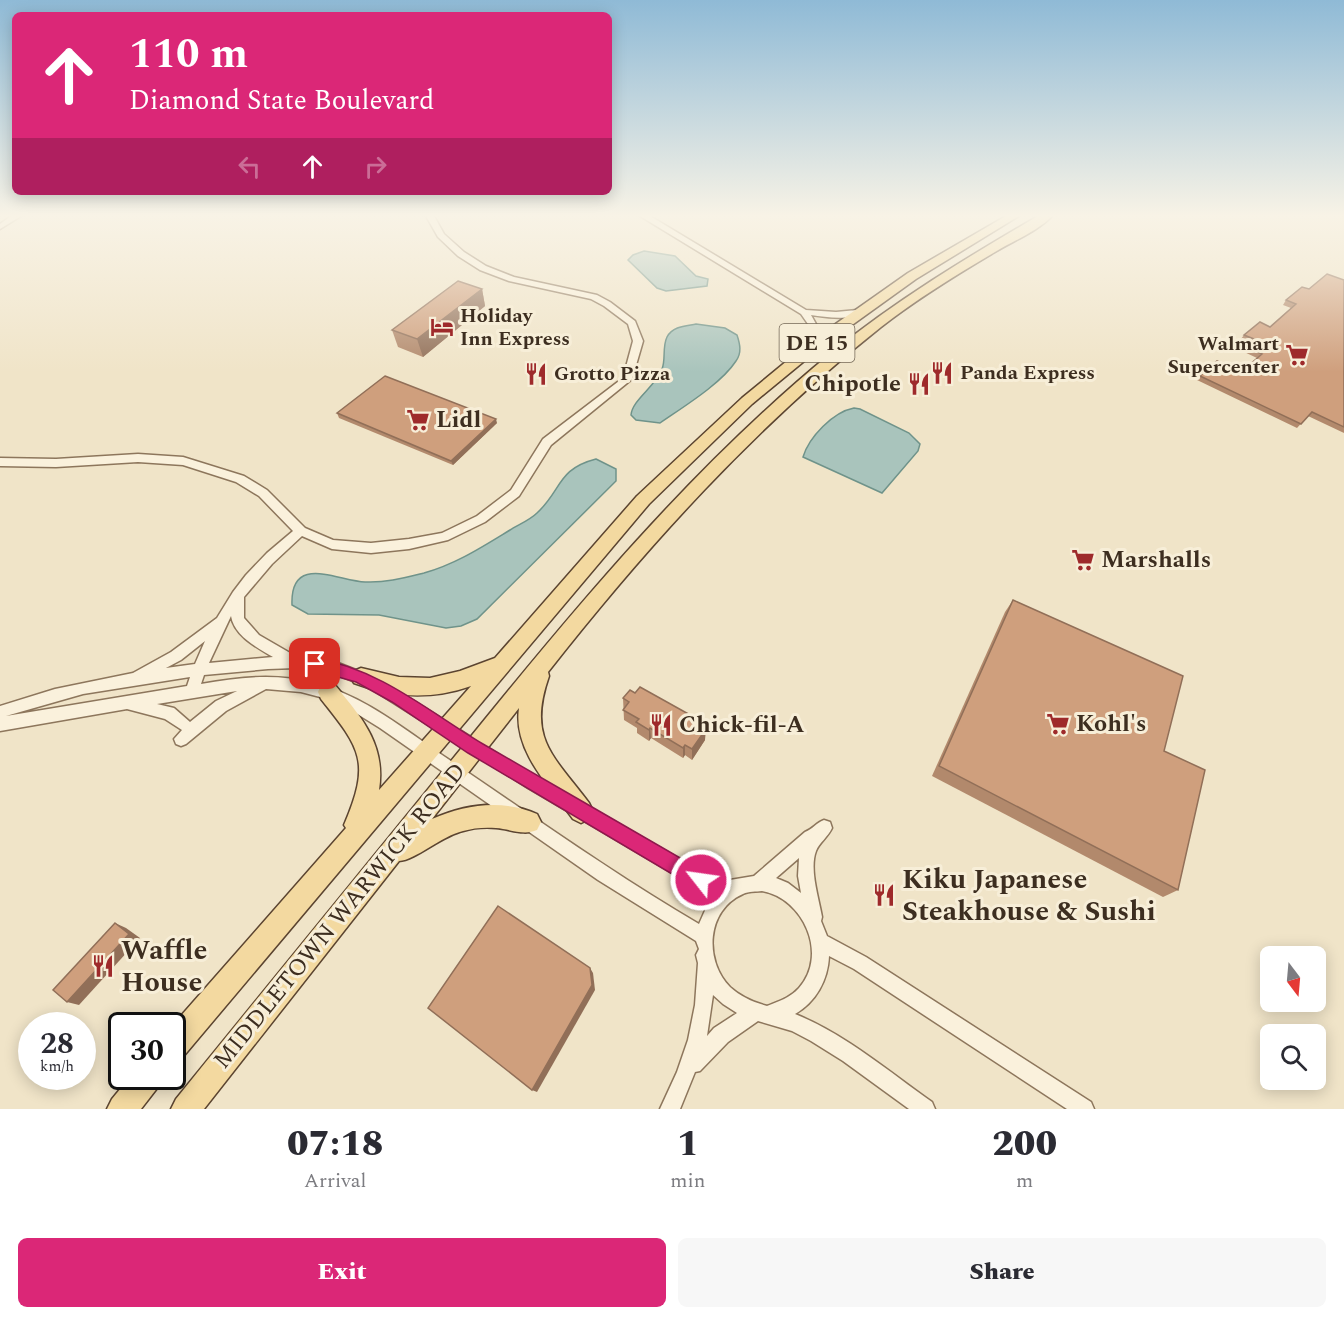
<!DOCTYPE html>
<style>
:root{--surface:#fff;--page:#f7f7f7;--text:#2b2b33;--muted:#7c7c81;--accent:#db2777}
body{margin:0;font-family:Spectral,serif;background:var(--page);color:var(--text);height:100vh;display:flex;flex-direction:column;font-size:22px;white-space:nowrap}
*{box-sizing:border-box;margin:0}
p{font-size:20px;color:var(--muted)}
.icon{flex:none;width:33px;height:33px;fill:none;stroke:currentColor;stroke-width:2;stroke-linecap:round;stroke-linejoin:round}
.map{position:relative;height:1109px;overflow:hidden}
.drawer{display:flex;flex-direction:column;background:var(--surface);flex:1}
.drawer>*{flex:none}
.banner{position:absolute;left:12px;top:12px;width:600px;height:183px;border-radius:9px;box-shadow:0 3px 15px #0003;background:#db2777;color:#fff;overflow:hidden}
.needle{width:39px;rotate:164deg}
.fabs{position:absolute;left:1260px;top:946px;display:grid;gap:12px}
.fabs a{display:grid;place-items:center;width:66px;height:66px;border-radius:9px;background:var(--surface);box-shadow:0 3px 15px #0003;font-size:30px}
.speed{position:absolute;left:18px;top:1012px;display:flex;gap:12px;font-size:30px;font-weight:700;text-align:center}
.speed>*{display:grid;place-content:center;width:78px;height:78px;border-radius:50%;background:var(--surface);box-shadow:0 3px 15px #0003;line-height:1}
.speed small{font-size:15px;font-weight:400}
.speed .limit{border:3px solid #111;border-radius:9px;background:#fff;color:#111}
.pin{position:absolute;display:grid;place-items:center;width:51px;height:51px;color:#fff;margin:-26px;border-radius:12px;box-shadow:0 3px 9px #0006}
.me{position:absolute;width:66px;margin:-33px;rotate:300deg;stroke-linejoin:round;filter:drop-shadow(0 0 4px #0008)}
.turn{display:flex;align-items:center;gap:21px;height:126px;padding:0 18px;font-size:27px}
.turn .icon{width:78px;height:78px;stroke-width:2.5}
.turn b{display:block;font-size:42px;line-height:51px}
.lanes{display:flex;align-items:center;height:57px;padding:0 18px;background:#0003;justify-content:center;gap:30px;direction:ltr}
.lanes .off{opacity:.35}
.eta{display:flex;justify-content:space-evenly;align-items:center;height:102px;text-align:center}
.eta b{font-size:36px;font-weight:800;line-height:42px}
.cta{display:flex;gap:12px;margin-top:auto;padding:12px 18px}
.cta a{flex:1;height:69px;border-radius:9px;background:var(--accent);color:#fff;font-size:24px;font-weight:800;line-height:69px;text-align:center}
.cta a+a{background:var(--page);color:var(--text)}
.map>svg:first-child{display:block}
.water{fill:#a9c4bc;stroke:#6f938a;stroke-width:1.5}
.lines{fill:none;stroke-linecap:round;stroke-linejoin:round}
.minor-casing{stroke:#8d765c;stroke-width:3}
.primary-casing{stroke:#5b4430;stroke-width:3}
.minor{fill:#faf1dc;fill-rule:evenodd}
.primary{fill:#f3d9a0;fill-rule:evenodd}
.wall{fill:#b2896c}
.shaded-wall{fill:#916f58}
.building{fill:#cf9f7d;stroke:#916f58;stroke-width:1.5}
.route{fill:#db2777;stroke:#8e194d;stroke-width:1.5}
.labels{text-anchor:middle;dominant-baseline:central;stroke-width:6;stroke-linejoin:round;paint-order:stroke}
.far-poi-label{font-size:20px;font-weight:bold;fill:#3d2e20;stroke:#f7eed8;text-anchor:start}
.shield{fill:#f7eed8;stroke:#756857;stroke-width:1.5}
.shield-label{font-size:22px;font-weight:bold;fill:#3d2e20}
.poi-label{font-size:24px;font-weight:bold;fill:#3d2e20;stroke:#f7eed8;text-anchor:start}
.street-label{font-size:24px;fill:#3d2e20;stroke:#f7eed8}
.near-poi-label{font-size:28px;font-weight:bold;fill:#3d2e20;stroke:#f7eed8;text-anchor:start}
</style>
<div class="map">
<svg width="1344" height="1109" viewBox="0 0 1344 1109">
<rect width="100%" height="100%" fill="#f0e4c8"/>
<g class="water">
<path d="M644,251l31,5 21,20 12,3 -1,7 -41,5 -9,-3 -29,-28 5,-5z"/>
<path d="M696,324l29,4 12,7c3,9 5,18 -1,26 -15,23 -53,46 -76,62l-24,-3 -5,-5c1,-15 25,-29 31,-46 4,-9 0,-22 5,-32 6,-11 19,-11 29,-13z"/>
<path d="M854,408l6,1 49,24 11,11 -2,7 -36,42 -79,-36c6,-20 30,-45 51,-49z"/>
<path d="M596,459l20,10v12l-139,138 -16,7 -15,2 -67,-13 -71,-1 -16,-9c-2,-52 46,-24 73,-23 21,1 39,-4 59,-9 32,-9 58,-26 86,-43 8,-5 20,-10 27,-17 25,-23 20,-44 59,-54z"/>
</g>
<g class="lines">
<g class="minor-casing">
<g id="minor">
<path d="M11,216h10l-21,13v-5z"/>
<path d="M426,216h8l10,18 20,18 22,14 28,11 83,18 13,7 25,19 8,20 -11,38 -81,66 -32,51 -34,26 -37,18 -39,9 -38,4 -39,-4 -30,-13 -30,28 -28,33v21l15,17 38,22 41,6 41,16 130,82 205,118 16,1 24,-4 51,-44c8,-3 11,-9 19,-12l6,2 2,6c-4,9 -13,15 -16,23 -7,18 3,48 6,66l-1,4 6,15 39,21 225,145 3,7h-27l-213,-140 -25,-13c-1,24 -13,46 -34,58 50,20 93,57 137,88l3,7h-26l-66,-48 -32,-20 -19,-10 -34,-10 -30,21 -28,29 -5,1 -15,37h-20l17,-37 11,-32 7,-35 3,-42 -2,-8 3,-6 -3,-8 -98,-61 -218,-152 -29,-18 -27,-12 -23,-6 -35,-3 -40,22 -40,33 -5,2 -5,-2 -2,-5 8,-9 -17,-11 -38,-10 -127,22v-25l55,-17 78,-16 38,-21 46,-34 16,-26 13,-17 21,-22 26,-22 -34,-35 -23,-14 -53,-17 -45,-3 -82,5 -56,-1v-8l56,1 82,-5 45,3 61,19 23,14 38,38 28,12 38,3 38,-4 33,-6 35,-17 34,-26 32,-51 80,-61 10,-37 -5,-17 -24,-18 -13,-7 -82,-18 -29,-11 -22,-14 -20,-19zM231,616c3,20 27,32 42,41l-64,6zM205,641l-10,23 -29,4 15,-8zM296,668l42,7 32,13 158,100 146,86 41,21 -8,11 -8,18c-87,-51 -168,-109 -251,-165 -43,-29 -83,-63 -134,-76 -37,-10 -75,-6 -113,1l3,-9 64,-6zM190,677l-3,9 -181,30 77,-22zM237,691l-21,10 -26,21 -16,-14 -17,-4zM799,858l-1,18 3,17 -13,-10 -12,-5zM762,891c41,7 67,63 37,97 -9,10 -20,13 -32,18 -14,-4 -26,-9 -37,-19 -26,-26 -24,-77 13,-93 6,-3 13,-2 19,-3zM713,995l10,9 14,9 -23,15 -7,8z"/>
<path d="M640,216h10l156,94 30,2 21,-2 4,3c-13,8 -35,4 -50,2l5,9 4,21 -2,2h-6l-4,-23 -7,-10z"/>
</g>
</g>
<g class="primary-casing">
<g id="primary">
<path d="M1006,216h13l-103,63 -96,69 -68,56 -103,100 -467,554 -10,4v-36l174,-198 -2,-3c27,-63 17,-76 -23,-126l-3,-7 3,-7 7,-2 7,2c27,33 51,60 44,105l92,-104c-40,14 -78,12 -117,-3l-3,-6 3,-6 7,-3 38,9 31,1 30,-7 35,-13 142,-162 105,-98 68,-56 98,-69z"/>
<path d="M1038,216h14c-14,15 -39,25 -57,36 -39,23 -78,47 -114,75 -126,100 -234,219 -333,345l1,4c-22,63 4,79 40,127l4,8 -4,8 -8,4 -8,-4c-23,-32 -60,-68 -54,-111l-87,111c34,-15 71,-20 105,-5l4,8 -4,8c-13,6 -27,-1 -41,-2 -11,-1 -23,0 -33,3 -22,5 -47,29 -64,30l-195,248h-33l5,-10c94,-117 189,-233 284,-349 114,-141 230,-281 370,-396 65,-53 136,-96 208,-138z"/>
<path d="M130,1077h32l-4,10 -17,22h-34l5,-10z"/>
</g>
</g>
<use href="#minor" class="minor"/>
<use href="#primary" class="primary"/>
</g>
<g class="wall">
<path d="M1344,280v153l-36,-17 -11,12 -100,-48 3,-4 41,-4 16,-14 -15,-7 7,-8 -8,-4 3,-4 26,-8 21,-19 -8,-3 3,-5 23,-11z"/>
<path d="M482,289l3,17 -62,51 -25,-10 -6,-17z"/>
<path d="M337,413l160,10 -44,42 -114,-47z"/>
<path d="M1013,600l151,151 14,139 -15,7 -231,-121 73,-164z"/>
<path d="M623,698l78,28 4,14 -13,20 -7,-5 -2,3 -32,-20 -2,3 -12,-8v-5l-13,-8z"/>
</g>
<g class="shaded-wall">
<path d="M482,289l3,17 -62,51 -6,-18z"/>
<path d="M496,419l1,4 -44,42 -2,-4z"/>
<path d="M650,728l1,10 -2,3v-11z"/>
<path d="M706,729l-1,11 -13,20v-11z"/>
<path d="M685,745v10l-2,3v-10z"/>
<path d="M115,923l11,5 14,10 -61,67 -12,-3z"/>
<path d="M590,968l3,5 2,17 -58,102 -5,-2z"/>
</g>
<g class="building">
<path d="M1327,274l17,6v147l-32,-15 -11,12 -101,-48 17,-15 24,11 21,-18 -17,-8 9,-7 -10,-4 16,-13 10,5 26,-23 -10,-4 16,-13 7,2z"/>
<path d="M458,281l24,8 -65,50 -25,-9z"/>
<path d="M385,376l111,43 -45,42 -114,-48z"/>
<path d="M1013,600l170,76 -19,75 41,19 -27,120 -239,-124z"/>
<path d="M640,687l61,34 -3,3 8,5 -14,20 -7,-4 -2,3 -33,-20 -1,2 -13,-8 3,-3 -16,-9 6,-8 -6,-4 7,-8 5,3z"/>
<path d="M498,906l92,62 2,17 -60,105 -104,-82z"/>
<path d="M115,923l14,11 -62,68 -14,-12z"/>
</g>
<linearGradient id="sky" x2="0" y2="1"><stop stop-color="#8fbad6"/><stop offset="0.58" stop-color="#f8f3e6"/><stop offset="1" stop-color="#f8f3e6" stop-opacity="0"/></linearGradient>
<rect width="1344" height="372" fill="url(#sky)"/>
<path class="route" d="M315,658c65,11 113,53 168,86 75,44 150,86 225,130l2,6 -2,7 -7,3 -7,-3 -226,-134 -76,-51 -36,-20 -47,-13 -2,-5 2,-4z"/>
<defs>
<g id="hotel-bare" transform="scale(1.8)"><path d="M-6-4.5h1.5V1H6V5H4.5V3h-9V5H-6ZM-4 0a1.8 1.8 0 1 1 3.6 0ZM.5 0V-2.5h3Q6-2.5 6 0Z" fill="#9e2a2b" stroke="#f7eed8" stroke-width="2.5" paint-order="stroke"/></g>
<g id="supermarket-bare" transform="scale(1.8)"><path d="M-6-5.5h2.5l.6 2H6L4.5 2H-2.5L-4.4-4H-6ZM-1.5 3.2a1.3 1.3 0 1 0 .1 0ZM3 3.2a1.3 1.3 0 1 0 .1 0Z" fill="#9e2a2b" stroke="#f7eed8" stroke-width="2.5" paint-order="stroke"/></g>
<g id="restaurant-bare" transform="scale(1.8)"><path d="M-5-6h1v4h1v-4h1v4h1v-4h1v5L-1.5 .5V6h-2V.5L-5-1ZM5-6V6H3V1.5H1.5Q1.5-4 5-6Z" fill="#9e2a2b" stroke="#f7eed8" stroke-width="2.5" paint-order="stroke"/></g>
</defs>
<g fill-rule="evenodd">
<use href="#hotel-bare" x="442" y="327"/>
<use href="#supermarket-bare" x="1297" y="355"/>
<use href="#restaurant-bare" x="942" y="373"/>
<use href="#restaurant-bare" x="536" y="374"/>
<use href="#restaurant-bare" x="919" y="384"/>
<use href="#supermarket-bare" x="418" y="420"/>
<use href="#supermarket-bare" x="1083" y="560"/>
<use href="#supermarket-bare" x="1058" y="724"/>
<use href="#restaurant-bare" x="661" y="725"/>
<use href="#restaurant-bare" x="884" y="895"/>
<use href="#restaurant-bare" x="103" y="966"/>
</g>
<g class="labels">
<g class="far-poi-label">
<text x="460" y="316">Holiday<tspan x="460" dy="23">Inn Express</tspan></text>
<text x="1279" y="344" text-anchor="end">Walmart<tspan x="1279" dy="23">Supercenter</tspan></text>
<text x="960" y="373">Panda Express</text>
<text x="554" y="374">Grotto Pizza</text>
</g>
<rect class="shield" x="779.5" y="324" width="75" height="38" rx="4.5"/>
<g class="shield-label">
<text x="817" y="343">DE 15</text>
</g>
<g class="poi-label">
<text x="901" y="384" text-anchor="end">Chipotle</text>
<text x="436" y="420">Lidl</text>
<text x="1101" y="560">Marshalls</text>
<text x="1076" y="724">Kohl's</text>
<text x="679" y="725">Chick-fil-A</text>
</g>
<g class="street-label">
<text transform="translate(340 916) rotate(-51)">MIDDLETOWN WARWICK ROAD</text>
</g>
<g class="near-poi-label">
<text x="902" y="879">Kiku Japanese<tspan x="902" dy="32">Steakhouse &amp; Sushi</tspan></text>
<text x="121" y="950">Waffle<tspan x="121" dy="32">House</tspan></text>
</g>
</g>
</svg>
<div class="fabs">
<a><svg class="needle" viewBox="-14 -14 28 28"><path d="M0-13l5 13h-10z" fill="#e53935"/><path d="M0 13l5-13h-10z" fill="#7c7c81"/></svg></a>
<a><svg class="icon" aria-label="search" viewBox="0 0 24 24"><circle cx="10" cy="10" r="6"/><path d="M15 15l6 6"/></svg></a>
</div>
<div class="speed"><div>28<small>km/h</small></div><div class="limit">30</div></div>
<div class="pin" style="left:315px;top:664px;background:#d93025"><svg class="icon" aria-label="arrive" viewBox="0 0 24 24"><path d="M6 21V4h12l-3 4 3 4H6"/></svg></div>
<svg class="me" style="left:701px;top:880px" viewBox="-20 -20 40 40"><circle r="17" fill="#db2777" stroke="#fff" stroke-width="3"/><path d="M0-11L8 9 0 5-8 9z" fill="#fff"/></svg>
<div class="banner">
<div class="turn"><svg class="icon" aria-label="ahead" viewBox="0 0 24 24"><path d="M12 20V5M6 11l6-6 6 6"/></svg><div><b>110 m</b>Diamond State Boulevard</div></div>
<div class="lanes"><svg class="icon off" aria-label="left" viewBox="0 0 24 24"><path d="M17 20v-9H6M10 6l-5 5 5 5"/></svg><svg class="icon" aria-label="ahead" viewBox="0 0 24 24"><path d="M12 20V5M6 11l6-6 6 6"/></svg><svg class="icon off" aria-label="right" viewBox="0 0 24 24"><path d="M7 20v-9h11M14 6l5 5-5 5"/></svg></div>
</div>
</div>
<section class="drawer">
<div class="eta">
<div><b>07:18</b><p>Arrival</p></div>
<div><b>1</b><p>min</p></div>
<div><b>200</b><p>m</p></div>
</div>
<div class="cta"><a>Exit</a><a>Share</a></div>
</section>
